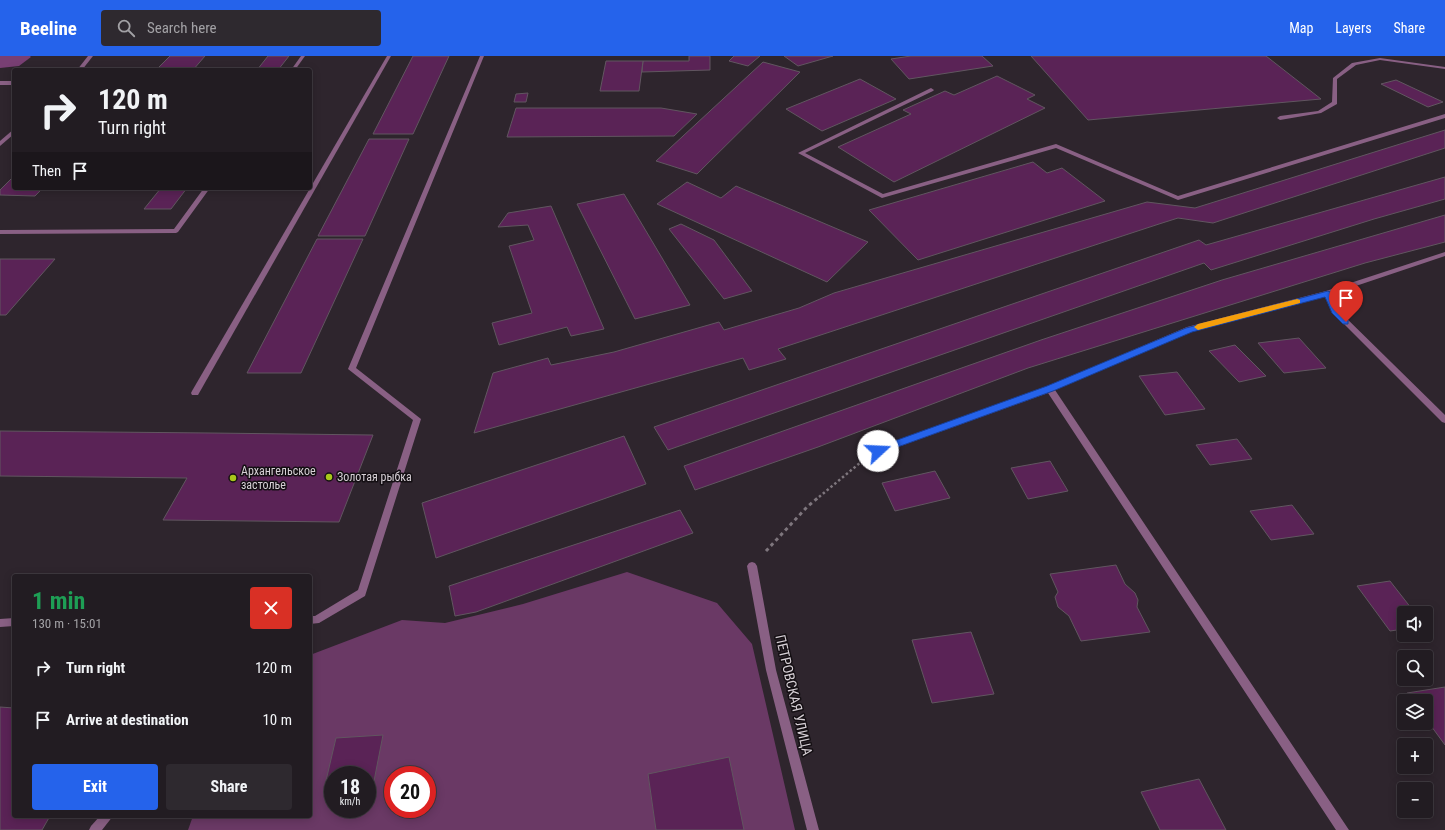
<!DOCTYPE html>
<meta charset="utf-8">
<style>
:root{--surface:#221c22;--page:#2e292f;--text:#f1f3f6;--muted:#a2a1a5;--line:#3f3a40;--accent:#2563eb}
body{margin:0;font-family:"Roboto Condensed",sans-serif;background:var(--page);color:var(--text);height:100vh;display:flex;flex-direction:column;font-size:15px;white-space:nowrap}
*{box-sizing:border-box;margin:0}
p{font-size:13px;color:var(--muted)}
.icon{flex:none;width:22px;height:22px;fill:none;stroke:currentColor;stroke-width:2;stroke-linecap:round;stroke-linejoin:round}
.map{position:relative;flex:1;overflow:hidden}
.drawer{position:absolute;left:12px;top:518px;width:300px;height:244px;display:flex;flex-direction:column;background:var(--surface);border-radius:4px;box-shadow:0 2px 10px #0003,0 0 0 1px var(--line)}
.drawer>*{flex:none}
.top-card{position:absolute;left:12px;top:12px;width:300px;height:122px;border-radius:4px;box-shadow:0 2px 10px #0003,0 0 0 1px var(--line);background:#221c22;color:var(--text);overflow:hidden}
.buttons{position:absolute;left:1397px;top:550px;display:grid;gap:8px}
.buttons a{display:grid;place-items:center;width:36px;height:36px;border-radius:4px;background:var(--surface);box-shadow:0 2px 10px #0003,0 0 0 1px var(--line);font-size:20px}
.speed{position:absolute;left:324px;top:710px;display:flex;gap:8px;font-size:20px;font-weight:700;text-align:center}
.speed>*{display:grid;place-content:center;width:52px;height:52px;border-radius:50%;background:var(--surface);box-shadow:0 2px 10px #0003,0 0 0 1px var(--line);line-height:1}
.speed small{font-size:10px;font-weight:400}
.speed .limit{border:6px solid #d22;background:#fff;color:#111}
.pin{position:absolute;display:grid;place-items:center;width:34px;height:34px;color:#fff;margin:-41px -17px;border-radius:50% 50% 50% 0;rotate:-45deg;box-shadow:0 0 4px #0007}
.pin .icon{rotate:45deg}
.me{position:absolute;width:44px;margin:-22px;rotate:70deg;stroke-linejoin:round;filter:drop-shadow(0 0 3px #0008)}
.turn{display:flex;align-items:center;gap:14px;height:84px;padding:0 20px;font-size:18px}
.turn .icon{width:52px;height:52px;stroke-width:2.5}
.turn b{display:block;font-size:28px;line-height:34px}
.then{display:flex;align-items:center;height:38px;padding:0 20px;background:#0003;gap:8px;font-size:15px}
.round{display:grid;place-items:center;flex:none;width:42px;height:42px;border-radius:4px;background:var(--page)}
.head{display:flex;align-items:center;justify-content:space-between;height:68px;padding:0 20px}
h1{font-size:24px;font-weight:700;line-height:30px;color:#1e9e55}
.cta{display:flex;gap:8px;margin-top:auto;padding:8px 20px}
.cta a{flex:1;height:46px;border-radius:4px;background:var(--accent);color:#fff;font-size:16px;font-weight:700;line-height:46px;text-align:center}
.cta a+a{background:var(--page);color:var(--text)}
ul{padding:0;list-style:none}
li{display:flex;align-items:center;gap:12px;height:52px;padding:0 20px}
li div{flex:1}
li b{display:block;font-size:15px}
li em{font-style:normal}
header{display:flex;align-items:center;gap:24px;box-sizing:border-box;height:56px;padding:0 20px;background:var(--accent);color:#fff}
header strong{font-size:19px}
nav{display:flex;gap:22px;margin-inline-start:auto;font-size:14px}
.search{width:280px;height:36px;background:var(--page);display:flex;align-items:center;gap:10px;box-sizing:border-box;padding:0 14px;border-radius:4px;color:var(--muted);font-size:15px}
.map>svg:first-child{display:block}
.green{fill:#6a3965;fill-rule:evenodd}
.forest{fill:#783f73}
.building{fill:#5a2356;stroke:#615660}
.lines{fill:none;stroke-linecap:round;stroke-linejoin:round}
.path-far1{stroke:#7e767d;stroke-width:2.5;stroke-dasharray:2.5 2.5;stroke-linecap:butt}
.path{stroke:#7e767d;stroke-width:3;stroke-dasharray:3.5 3.5;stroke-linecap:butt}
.lane{fill:#896084;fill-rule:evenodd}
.street{fill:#896084;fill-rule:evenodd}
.route{fill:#2563eb;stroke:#184099}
.slow{fill:#f59e0b}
.poi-dot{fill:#a9c71b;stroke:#140f13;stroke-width:1.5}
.labels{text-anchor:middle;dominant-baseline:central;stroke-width:3;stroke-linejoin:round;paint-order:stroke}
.poi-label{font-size:12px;fill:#d7d0d6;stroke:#140f13;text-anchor:start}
.near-street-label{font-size:14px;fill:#d7d0d6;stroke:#140f13}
</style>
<header>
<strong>Beeline</strong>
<div class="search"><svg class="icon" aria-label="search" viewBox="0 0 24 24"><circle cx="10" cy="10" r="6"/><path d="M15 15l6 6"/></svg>Search here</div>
<nav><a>Map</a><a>Layers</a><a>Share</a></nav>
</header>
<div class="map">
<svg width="1445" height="774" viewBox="0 0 1445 774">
<rect width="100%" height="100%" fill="#2e252d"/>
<path class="green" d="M627,516l90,31 35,41 43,186h-607l5,-14h117v-161l92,-35 43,3 78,-19zM333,719h34v34h-34zM393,719h34v34h-34z"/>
<path class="forest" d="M0,0h30l1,1 -12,9 -19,2z"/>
<g class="building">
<path d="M170,0h35l-12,14h-37z"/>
<path d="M268,0h21l-11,14h-21z"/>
<path d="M413,0h36l-36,78h-40z"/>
<path d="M689,0h21v14l-68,2 1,-11h46z"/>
<path d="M734,0h26l-12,10 -19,-5z"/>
<path d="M784,0h49l-35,10z"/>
<path d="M911,0h71l11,10 -84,13 -18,-20z"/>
<path d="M1031,0h235l55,43 -233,21z"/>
<path d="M606,5h37l-4,30h-39z"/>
<path d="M763,6l37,10 -103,102 -41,-13z"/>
<path d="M997,20l38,19 -8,4 18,9 -151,74 -56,-35 73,-33 -8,-4 42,-19 9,4z"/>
<path d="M860,23l36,20 -74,32 -36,-22z"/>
<path d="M1396,24l47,22 -15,5 -47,-23z"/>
<path d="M528,37l-2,9h-12l2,-8z"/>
<path d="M516,52h145l36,6 -23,22 -167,1z"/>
<path d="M1445,74v18l-232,75 -35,-5 -19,6 -381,125 8,10 -37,11 -6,-12 -269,75 19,-60 55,-15 3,7 63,-13 105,-30 5,8 75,-22 35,-15 313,-91 48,6z"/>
<path d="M369,83h40l-44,97h-47z"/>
<path d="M1033,106l14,11 15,-5 43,33 -187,59 -49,-50z"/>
<path d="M14,120v12h29l-8,8 -35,-1v-5z"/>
<path d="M1445,121v22l-71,20 -163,51 -7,-7 -536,187 -14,-23 545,-187 7,5z"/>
<path d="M687,126l34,16 15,-12 132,56 -41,40 -170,-78z"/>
<path d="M161,132h26l-16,21h-27z"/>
<path d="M624,138l66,111 -55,14 -58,-115z"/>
<path d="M551,150l53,123 -33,7 -4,-9 -68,18 -7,-22 40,-10 -23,-67 25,-6 -6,-15 -30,2 10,-14z"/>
<path d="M1445,159v27l-80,21 -337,105 -210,79 -123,43 -11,-24 357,-126 181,-60z"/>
<path d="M681,168l33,16 38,51 -28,8 -55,-70z"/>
<path d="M317,183h46l-62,134h-54z"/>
<path d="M0,203h55l-49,56h-6z"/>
<path d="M1299,282l27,30 -42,5 -26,-30z"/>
<path d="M1235,289l31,31 -27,6 -30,-31z"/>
<path d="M1177,316l28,37 -40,6 -26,-39z"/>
<path d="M0,375l211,2 162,2 -34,87 -176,-2 24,-42 -187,-2z"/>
<path d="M624,380l22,48 -210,74 -14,-55z"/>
<path d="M1237,383l15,20 -42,6 -14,-20z"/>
<path d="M1050,405l18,30 -40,8 -17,-31z"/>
<path d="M935,415l15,27 -55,13 -13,-28z"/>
<path d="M1292,449l22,29 -43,6 -21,-29z"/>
<path d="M680,454l13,23 -217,79 -21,4 -6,-30z"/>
<path d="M1116,509l9,19 10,9 3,7 -1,7 13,25 -69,9 -12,-25 -11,-9 -3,-10 3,-5 -8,-18z"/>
<path d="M1390,525l25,32h-11v16l-14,2 -33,-45z"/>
<path d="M971,576l23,62 -62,9 -20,-63z"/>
<path d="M1445,631v58l-19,-26v-18h-13l-6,-8z"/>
<path d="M0,651l14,1v108h36l-8,14h-42z"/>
<path d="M383,679l-9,46 -7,1v-7h-34v10h-8l11,-47z"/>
<path d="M729,701l15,73h-88l-8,-56z"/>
<path d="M1199,723l27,51h-66l-19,-38z"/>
</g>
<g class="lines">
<path class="path-far1" d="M819,441l42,-35"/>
<path class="path" d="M766,495l41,-44 13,-11"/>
<g class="lane">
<path d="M301,0h4l-10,14h-4z"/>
<path d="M387,0h4l-193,339h-6l-1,-2 1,-2z"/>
<path d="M480,0h4l-128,312 65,51 -56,177 -46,27 -9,1v-8h5l43,-26 55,-170 -65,-51z"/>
<path d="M1380,2l65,9v2l-65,-9 -24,5 -19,14v25l-16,9 -41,7 -3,-2 3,-2 38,-5 14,-9 1,-24 19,-15z"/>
<rect x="0" y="25" width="14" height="4"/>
<path d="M931,32l3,2 -1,1 -128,62 78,41 173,-50 122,52 267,-82v4l-267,82 -122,-52 -174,50 -84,-45z"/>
<path d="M204,132h6l-32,44 -2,1 -176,1v-4l174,-1z"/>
<path d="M1445,196v4l-113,38 6,16 107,105v8l-3,-1 -109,-109 -7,-17 -135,35 -136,59 294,440h-13l-288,-437 -167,60h-6l-1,-2 1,-2 172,-62 140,-60 139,-36z"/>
<path d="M14,562v8l-14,1v-8z"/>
<path d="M100,760h13l-11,14h-13l2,-4z"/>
</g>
<g class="street">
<path d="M88,0h5l-11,14h-5z"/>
<path d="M14,73v5l-14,12v-5z"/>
<path d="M752,506l3,1 2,3 19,104 43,160h-12l-41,-160 -19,-104 2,-3z"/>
</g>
</g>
<path class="route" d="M1328,235l4,2 6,17 10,10v4h-5l-11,-11 -7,-16 -133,35 -139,59 -172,62 -3,1 -4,-3 1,-3 172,-62 139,-58z"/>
<path class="slow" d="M1297,243l3,1v3l-102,27 -4,-3 4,-3z"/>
<g class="poi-dot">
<circle cx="329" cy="421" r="4"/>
<circle cx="233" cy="422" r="4"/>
</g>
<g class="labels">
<g class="poi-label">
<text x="241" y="415">Архангельское<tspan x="241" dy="14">застолье</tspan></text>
<text x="337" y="421">Золотая рыбка</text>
</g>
<g class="near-street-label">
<text transform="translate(794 639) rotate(77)">ПЕТРОВСКАЯ УЛИЦА</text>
</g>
</g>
</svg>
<div class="buttons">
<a><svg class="icon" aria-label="sound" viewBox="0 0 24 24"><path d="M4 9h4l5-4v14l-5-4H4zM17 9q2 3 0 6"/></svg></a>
<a><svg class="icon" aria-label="search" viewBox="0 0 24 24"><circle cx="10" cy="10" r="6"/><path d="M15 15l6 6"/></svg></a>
<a><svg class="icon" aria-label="layers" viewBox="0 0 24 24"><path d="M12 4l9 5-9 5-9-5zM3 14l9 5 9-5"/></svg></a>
<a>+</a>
<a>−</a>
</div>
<div class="speed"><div>18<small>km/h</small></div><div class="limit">20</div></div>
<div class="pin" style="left:1346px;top:266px;background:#d93025"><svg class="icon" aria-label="arrive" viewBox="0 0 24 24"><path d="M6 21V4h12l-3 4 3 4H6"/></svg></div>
<svg class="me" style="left:878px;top:395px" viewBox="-20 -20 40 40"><circle r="19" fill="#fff"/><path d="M0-13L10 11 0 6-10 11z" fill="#2563eb"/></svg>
<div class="top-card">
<div class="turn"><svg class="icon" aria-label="right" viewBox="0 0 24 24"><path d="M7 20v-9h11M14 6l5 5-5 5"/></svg><div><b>120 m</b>Turn right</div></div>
<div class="then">Then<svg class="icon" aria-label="arrive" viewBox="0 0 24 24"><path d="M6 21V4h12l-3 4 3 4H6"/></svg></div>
</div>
<section class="drawer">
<div class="head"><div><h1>1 min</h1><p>130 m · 15:01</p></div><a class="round" style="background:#d93025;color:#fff"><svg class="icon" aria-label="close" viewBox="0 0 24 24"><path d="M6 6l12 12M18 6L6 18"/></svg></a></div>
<ul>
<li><svg class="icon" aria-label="right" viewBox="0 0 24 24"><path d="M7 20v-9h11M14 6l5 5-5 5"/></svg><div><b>Turn right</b></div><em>120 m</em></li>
<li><svg class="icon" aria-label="arrive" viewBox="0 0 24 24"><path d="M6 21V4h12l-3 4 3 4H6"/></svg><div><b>Arrive at destination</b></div><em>10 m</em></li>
</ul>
<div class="cta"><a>Exit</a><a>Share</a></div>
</section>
</div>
